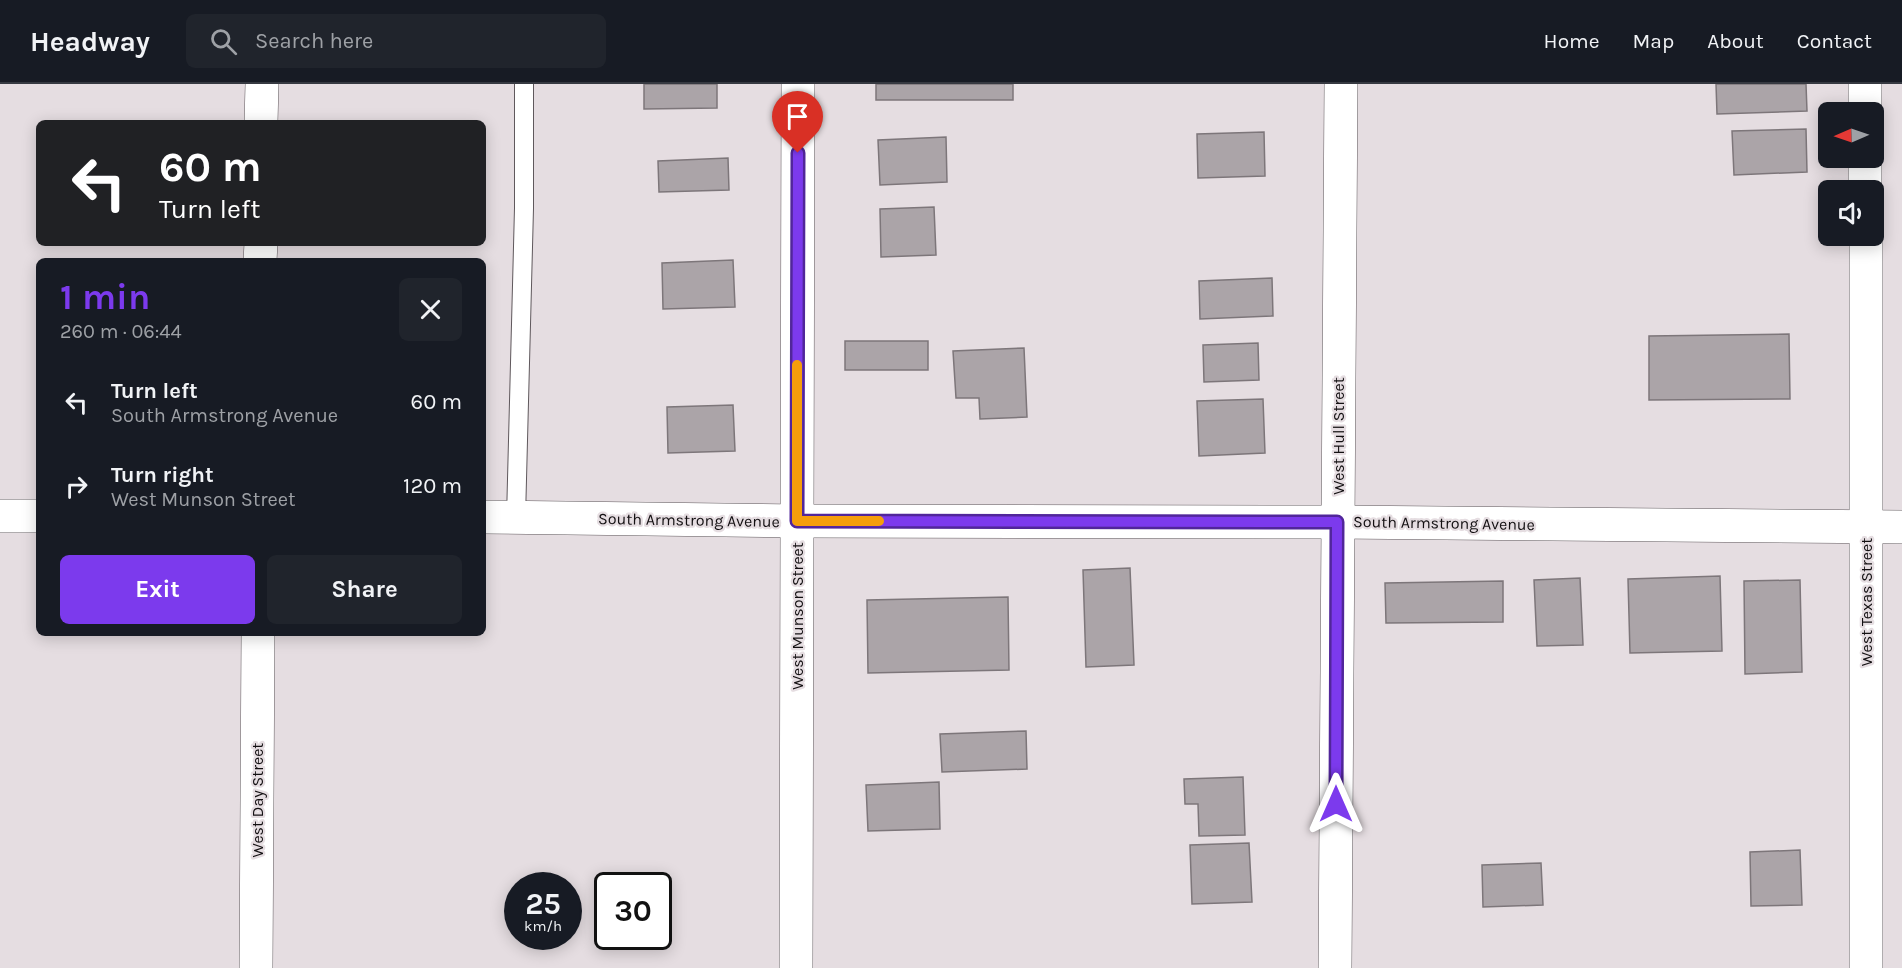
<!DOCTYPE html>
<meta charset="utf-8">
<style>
:root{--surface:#171b24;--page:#20242c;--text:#f1f3f6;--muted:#9ea1a6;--line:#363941;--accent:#7c3aed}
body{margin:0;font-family:Karla,sans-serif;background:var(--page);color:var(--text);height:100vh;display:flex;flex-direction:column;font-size:22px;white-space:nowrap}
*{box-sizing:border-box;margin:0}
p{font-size:20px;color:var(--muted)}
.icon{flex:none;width:33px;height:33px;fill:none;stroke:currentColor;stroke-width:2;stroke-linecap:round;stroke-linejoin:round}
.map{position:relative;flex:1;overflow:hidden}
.details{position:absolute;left:36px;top:174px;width:450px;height:378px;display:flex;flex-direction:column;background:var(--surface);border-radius:9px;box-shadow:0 3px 15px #0003}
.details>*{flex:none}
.hud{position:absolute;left:36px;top:36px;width:450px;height:126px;border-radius:9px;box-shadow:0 3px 15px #0003;background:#202124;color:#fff;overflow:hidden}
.needle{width:39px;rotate:268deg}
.buttons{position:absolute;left:1818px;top:18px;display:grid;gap:12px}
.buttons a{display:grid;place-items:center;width:66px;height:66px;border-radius:9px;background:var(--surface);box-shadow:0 3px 15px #0003;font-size:30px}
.speed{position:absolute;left:504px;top:788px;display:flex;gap:12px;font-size:30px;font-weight:700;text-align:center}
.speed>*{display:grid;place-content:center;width:78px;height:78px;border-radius:50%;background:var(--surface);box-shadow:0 3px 15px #0003;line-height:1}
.speed small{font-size:15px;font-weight:400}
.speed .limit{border:3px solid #111;border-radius:9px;background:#fff;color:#111}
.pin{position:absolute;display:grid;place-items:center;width:51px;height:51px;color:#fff;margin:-62px -26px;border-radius:50% 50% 50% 0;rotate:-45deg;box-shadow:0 0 6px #0007}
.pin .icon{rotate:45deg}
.me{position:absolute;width:66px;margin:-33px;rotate:0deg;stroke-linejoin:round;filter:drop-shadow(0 0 4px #0008)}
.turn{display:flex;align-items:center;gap:21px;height:126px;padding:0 24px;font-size:27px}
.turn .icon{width:78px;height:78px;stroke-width:2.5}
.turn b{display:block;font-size:42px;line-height:51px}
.round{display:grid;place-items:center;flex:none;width:63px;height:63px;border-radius:9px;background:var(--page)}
.head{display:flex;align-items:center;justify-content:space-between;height:102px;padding:0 24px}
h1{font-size:36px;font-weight:700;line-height:45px;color:var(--accent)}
.primary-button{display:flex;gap:12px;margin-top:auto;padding:12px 24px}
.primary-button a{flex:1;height:69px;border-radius:9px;background:var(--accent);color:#fff;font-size:24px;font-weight:700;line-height:69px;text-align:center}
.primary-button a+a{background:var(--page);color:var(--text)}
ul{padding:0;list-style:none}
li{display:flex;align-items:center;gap:18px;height:84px;padding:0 24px}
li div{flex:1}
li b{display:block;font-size:22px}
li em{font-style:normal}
header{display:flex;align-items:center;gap:36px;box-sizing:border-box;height:84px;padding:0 30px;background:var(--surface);border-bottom:2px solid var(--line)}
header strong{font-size:28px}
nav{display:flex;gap:33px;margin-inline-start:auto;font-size:21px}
.search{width:420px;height:54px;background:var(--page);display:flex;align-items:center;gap:15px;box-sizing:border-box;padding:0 21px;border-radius:9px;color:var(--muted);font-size:22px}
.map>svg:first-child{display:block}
.building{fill:#aba4a8;stroke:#7d767a;stroke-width:1.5}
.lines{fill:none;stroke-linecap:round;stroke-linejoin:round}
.lane-casing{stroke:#5f585c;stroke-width:20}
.street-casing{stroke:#5f585c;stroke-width:34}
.secondary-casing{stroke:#5f585c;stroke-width:34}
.primary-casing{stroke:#5f585c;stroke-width:34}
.lane{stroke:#fff;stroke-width:18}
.street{stroke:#fff;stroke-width:33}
.secondary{stroke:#fff;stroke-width:33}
.primary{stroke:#fff;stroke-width:33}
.route-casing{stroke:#51269a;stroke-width:15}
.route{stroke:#7c3aed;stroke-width:10}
.slow{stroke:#f59e0b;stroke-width:10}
.labels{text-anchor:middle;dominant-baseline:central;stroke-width:4.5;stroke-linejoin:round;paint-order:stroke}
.street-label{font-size:16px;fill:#131012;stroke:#e5dde1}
</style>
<header>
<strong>Headway</strong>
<div class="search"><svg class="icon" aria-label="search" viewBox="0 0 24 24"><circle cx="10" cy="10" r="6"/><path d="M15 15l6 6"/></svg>Search here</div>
<nav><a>Home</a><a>Map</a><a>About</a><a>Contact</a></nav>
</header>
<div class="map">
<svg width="1902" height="884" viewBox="0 0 1902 884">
<rect width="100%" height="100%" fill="#e5dde1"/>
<g class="building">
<path d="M644,0h73v24l-73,1z"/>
<rect x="876" y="0" width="137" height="16"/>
<path d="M1716,0h90l1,27 -90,3z"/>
<path d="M1806,45l1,43 -73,3 -2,-44z"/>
<path d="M1264,48l1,44 -67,2 -1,-44z"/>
<path d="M946,53l1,45 -67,3 -2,-45z"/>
<path d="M728,74l1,32 -70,2 -1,-31z"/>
<path d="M934,123l2,48 -55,2 -1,-48z"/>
<path d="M733,176l2,47 -72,2 -1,-46z"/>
<path d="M1272,194l1,38 -73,3 -1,-38z"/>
<path d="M1789,250l1,65 -141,1v-64z"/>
<rect x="845" y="257" width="83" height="29"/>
<path d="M1258,259l1,37 -55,2 -1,-37z"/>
<path d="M1024,264l3,69 -47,2 -1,-21h-23l-3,-47z"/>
<path d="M1263,315l2,54 -66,3 -2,-55z"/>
<path d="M733,321l2,46 -67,2 -1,-46z"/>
<path d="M1130,484l4,97 -48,2 -3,-97z"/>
<path d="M1720,492l2,75 -92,2 -2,-74z"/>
<path d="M1580,494l3,67 -46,1 -3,-66z"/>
<path d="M1800,496l2,92 -57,2 -1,-93z"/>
<path d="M1503,497v41l-117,1 -1,-40z"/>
<path d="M1008,513l1,73 -141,3 -1,-73z"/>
<path d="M1026,647l1,38 -85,3 -2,-38z"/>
<path d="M1243,693l2,58 -46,1 -1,-32h-13l-1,-25z"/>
<path d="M939,698l1,47 -72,2 -2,-46z"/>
<path d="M1249,759l3,59 -60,2 -2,-59z"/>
<path d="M1800,766l2,55 -51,1 -1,-54z"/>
<path d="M1541,779l2,42 -60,2 -1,-42z"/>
</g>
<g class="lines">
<g class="lane-casing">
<path id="lane" d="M516,434l8,-310v-124"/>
</g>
<g class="street-casing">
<g id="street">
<path d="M796,884l2,-884"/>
<path d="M1335,884l6,-884"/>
</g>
</g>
<g class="secondary-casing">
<g id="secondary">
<path d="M1865,0v28"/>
<path d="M261,39l1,-39"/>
<path d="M1865,74v32"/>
<path d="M1866,152v732"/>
<path d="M260,177l1,-18"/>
<path d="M256,884l2,-335"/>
</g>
</g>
<g class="primary-casing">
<g id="primary">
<path d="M0,432h39"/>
<path d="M483,433l314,4 540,1 565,5"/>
</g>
</g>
<use href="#lane" class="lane"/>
<use href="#street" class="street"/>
<use href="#secondary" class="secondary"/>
<use href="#primary" class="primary"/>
</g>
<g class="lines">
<g class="route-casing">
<path id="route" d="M798,69l-1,368 540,1 -1,282"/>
</g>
<use href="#route" class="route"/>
<path class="slow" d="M797,281v156h82"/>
</g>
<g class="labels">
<g class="street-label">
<text transform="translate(1338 352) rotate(-90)">West Hull Street</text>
<text transform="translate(689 436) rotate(1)">South Armstrong Avenue</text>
<text transform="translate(1444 439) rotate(1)">South Armstrong Avenue</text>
<text transform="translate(1866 518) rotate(-90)">West Texas Street</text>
<text transform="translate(797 532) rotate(-90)">West Munson Street</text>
<text transform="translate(257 716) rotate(-90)">West Day Street</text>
</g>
</g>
</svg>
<div class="buttons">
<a><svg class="needle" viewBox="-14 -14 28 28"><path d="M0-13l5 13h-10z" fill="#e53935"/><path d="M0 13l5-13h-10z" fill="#9ea1a6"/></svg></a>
<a><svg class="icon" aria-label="sound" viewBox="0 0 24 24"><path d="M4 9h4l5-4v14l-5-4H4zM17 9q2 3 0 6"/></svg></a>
</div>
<div class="speed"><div>25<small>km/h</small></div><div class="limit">30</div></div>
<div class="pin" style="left:798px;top:69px;background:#d93025"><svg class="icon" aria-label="arrive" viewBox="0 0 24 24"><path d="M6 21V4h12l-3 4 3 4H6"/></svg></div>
<svg class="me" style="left:1336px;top:720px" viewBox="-20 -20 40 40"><path d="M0-17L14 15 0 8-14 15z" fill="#7c3aed" stroke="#fff" stroke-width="4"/></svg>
<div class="hud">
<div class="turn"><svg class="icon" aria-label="left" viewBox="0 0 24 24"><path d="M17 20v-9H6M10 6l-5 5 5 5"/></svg><div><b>60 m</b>Turn left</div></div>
</div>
<section class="details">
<div class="head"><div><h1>1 min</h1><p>260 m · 06:44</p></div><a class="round"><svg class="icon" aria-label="close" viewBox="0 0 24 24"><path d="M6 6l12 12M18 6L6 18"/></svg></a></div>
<ul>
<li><svg class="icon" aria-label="left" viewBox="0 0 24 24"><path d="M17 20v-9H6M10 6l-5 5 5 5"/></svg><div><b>Turn left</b><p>South Armstrong Avenue</p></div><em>60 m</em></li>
<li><svg class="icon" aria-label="right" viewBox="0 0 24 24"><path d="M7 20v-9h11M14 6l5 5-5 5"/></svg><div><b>Turn right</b><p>West Munson Street</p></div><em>120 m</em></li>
</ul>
<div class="primary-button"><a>Exit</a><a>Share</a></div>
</section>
</div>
